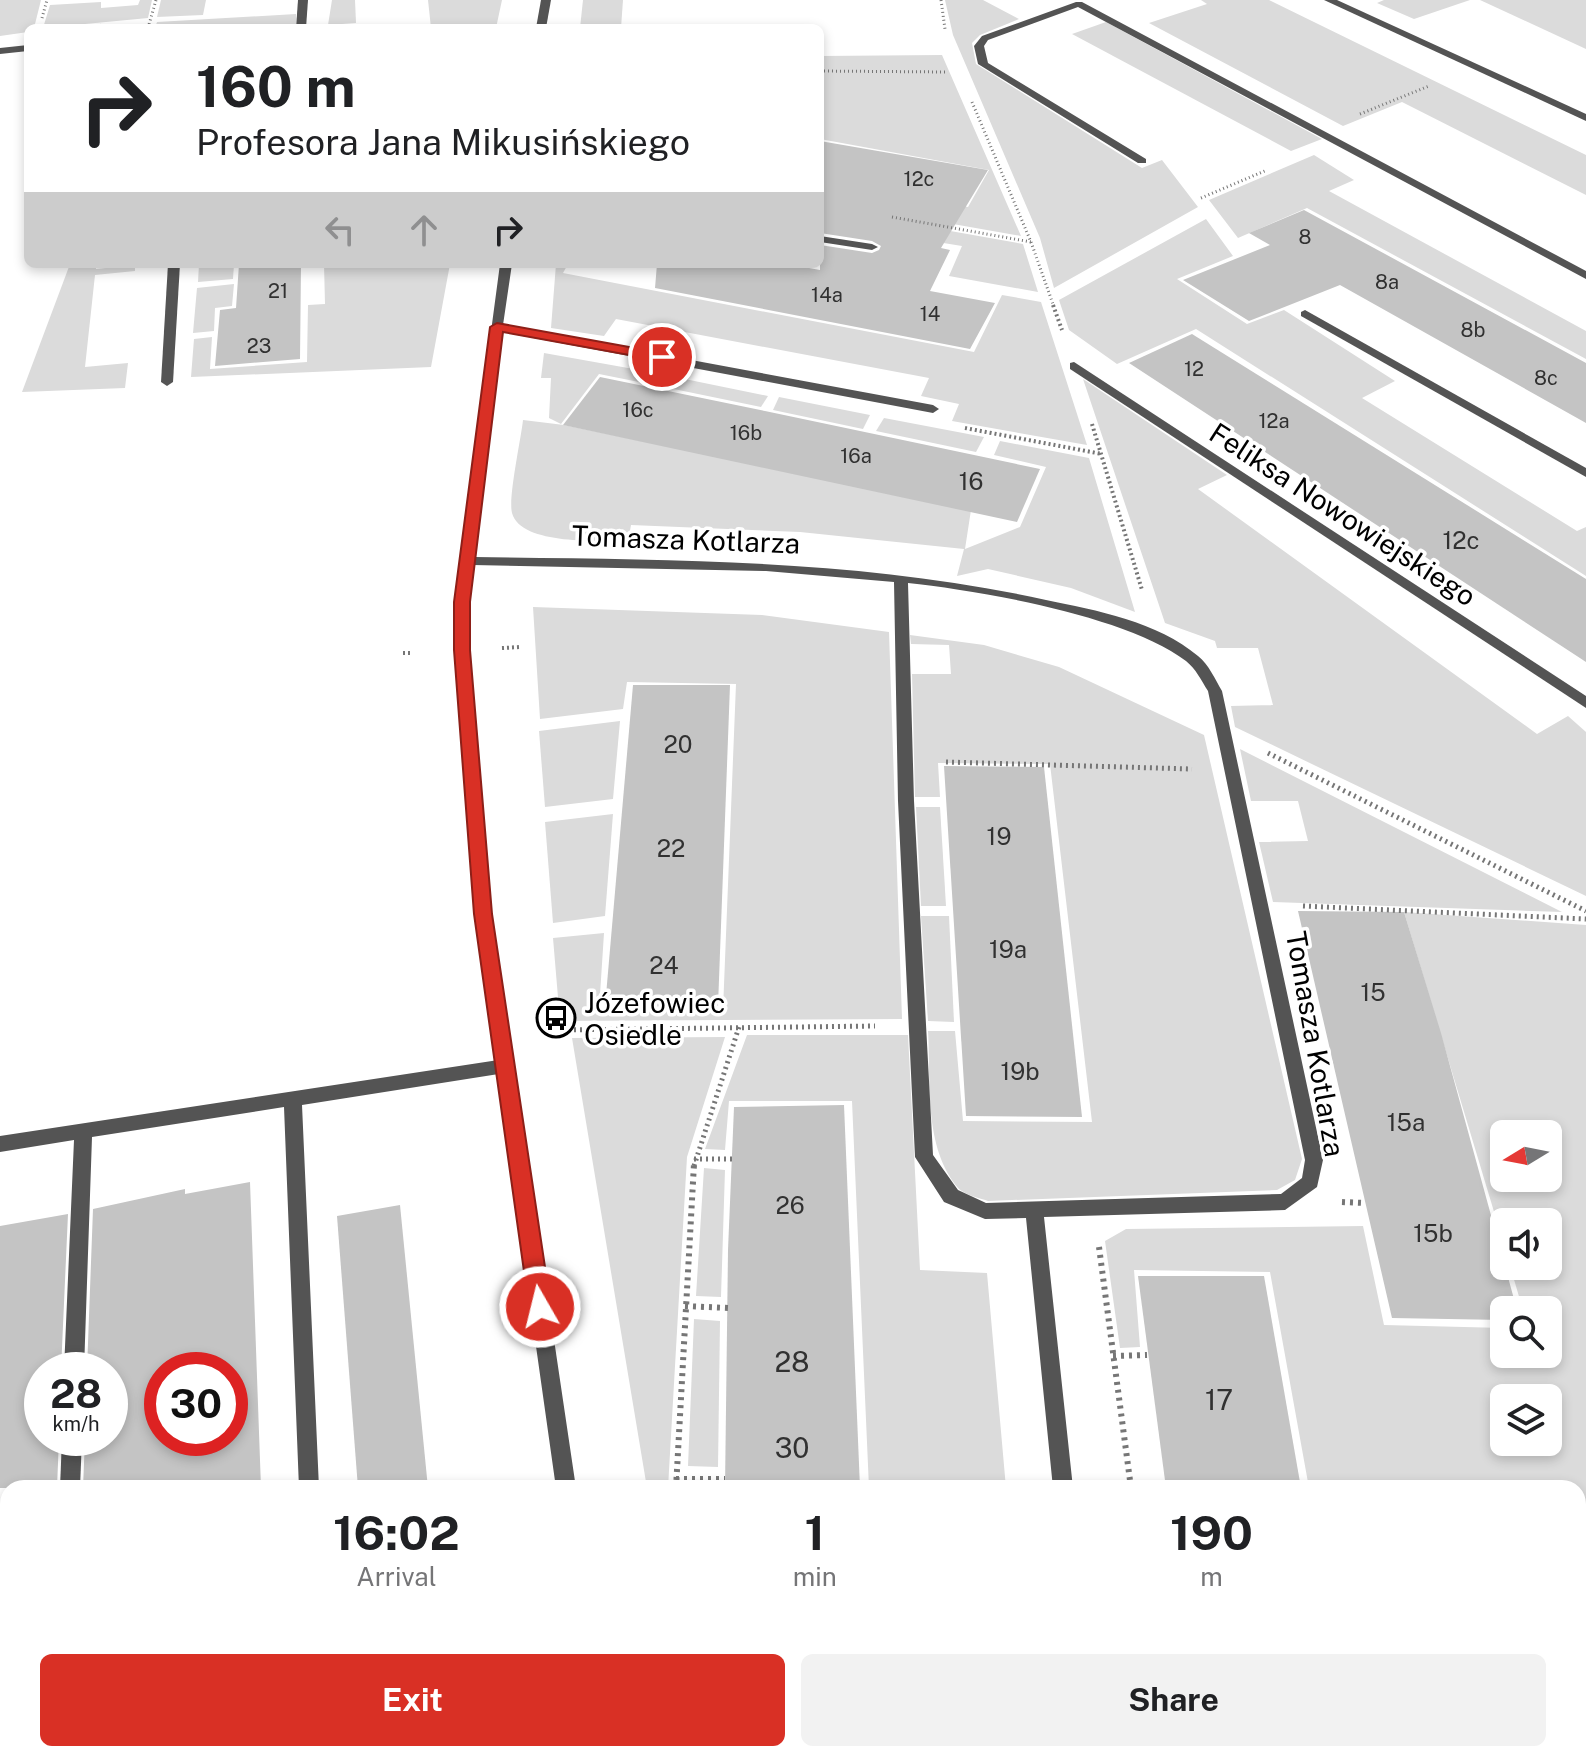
<!DOCTYPE html>
<meta charset="utf-8">
<style>
:root{--surface:#fff;--page:#f2f2f2;--text:#202124;--muted:#757577;--accent:#d93025}
body{margin:0;font-family:"Public Sans",sans-serif;background:var(--page);color:var(--text);height:100vh;display:flex;flex-direction:column;font-size:30px;white-space:nowrap}
*{box-sizing:border-box;margin:0}
p{font-size:26px;color:var(--muted)}
.icon{flex:none;width:44px;height:44px;fill:none;stroke:currentColor;stroke-width:2;stroke-linecap:round;stroke-linejoin:round}
.map{position:relative;flex:1;overflow:hidden}
.drawer{position:absolute;left:0px;top:1480px;width:1586px;height:282px;display:flex;flex-direction:column;background:var(--surface);border-radius:24px 24px 0 0;box-shadow:0 4px 12px #0003}
.drawer>*{flex:none}
.banner{position:absolute;left:24px;top:24px;width:800px;height:244px;border-radius:12px;box-shadow:0 4px 12px #0003;background:#fff;color:var(--text);overflow:hidden}
.needle{width:52px;rotate:260deg}
.controls{position:absolute;left:1490px;top:1120px;display:grid;gap:16px}
.controls a{display:grid;place-items:center;width:72px;height:72px;border-radius:12px;background:var(--surface);box-shadow:0 4px 12px #0003;font-size:40px}
.speed{position:absolute;left:24px;top:1352px;display:flex;gap:16px;font-size:40px;font-weight:700;text-align:center}
.speed>*{display:grid;place-content:center;width:104px;height:104px;border-radius:50%;background:var(--surface);box-shadow:0 4px 12px #0003;line-height:1}
.speed small{font-size:20px;font-weight:400}
.speed .limit{border:12px solid #d22;background:#fff;color:#111}
.pin{position:absolute;display:grid;place-items:center;width:68px;height:68px;color:#fff;margin:-34px;border:4px solid #fff;border-radius:50%;box-shadow:0 2px 8px #0007}
.me{position:absolute;width:88px;margin:-44px;rotate:352deg;stroke-linejoin:round;filter:drop-shadow(0 0 6px #0008)}
.turn{display:flex;align-items:center;gap:28px;height:168px;padding:0 40px;font-size:36px}
.turn .icon{width:104px;height:104px;stroke-width:2.5}
.turn b{display:block;font-size:56px;line-height:68px}
.lanes{display:flex;align-items:center;height:76px;padding:0 40px;background:#0003;justify-content:center;gap:40px;direction:ltr}
.lanes .off{opacity:.35}
.eta{display:flex;justify-content:space-evenly;align-items:center;height:136px;text-align:center}
.eta b{font-size:48px;font-weight:700;line-height:56px}
.cta{display:flex;gap:16px;margin-top:auto;padding:16px 40px}
.cta a{flex:1;height:92px;border-radius:12px;background:var(--accent);color:#fff;font-size:32px;font-weight:700;line-height:92px;text-align:center}
.cta a+a{background:var(--page);color:var(--text)}
.map>svg:first-child{display:block}
.green{fill:#dbdbdb;fill-rule:evenodd}
.building{fill:#c4c4c4;fill-rule:evenodd}
.lines{fill:none;stroke-linecap:round;stroke-linejoin:round}
.path-far3{stroke:#767676;stroke-width:3;stroke-dasharray:1 3;stroke-linecap:butt}
.path-far2{stroke:#767676;stroke-width:4;stroke-dasharray:2 3;stroke-linecap:butt}
.path-far1{stroke:#767676;stroke-width:5;stroke-dasharray:2 4;stroke-linecap:butt}
.path{stroke:#767676;stroke-width:6;stroke-dasharray:3 5;stroke-linecap:butt}
.lane{fill:#545454;fill-rule:evenodd}
.street{fill:#545454;fill-rule:evenodd}
.route{fill:#d93025;stroke:#8d1f18;stroke-width:2}
.labels{text-anchor:middle;dominant-baseline:central;stroke-width:7;stroke-linejoin:round;paint-order:stroke}
.far-number-label{font-size:20px;fill:#313131}
.number-label{font-size:24px;fill:#313131}
.street-label{font-size:28px;fill:#000;stroke:#fff}
.poi-label{font-size:28px;fill:#000;stroke:#fff;text-anchor:start}
.near-number-label{font-size:28px;fill:#313131}
</style>
<div class="map">
<svg width="1586" height="1761" viewBox="0 0 1586 1761">
<rect width="100%" height="100%" fill="#fff"/>
<g class="green">
<path d="M0,0h41l-7,28h-6v4l-28,4z"/>
<path d="M140,0h12l-4,18 -105,10 7,-23 51,-3v6l37,-3z"/>
<path d="M161,0h45l-3,15 -46,2z"/>
<path d="M332,0h23l1,23 -28,2z"/>
<path d="M428,0h74l-6,28h-65z"/>
<path d="M583,0h40l-2,28h-41z"/>
<path d="M945,0h38l36,19 -39,16 -8,8 4,21 166,104 20,-8 36,47 -144,81 -14,-50 -87,-203z"/>
<path d="M1201,0h68l317,155v40l-184,-93 -59,24 -194,-103 58,-19z"/>
<path d="M1384,0h86l-56,19 -37,-16z"/>
<path d="M1480,0h106v49z"/>
<path d="M296,14v14h-141l2,-6z"/>
<path d="M1106,22l216,117 -31,12 -219,-117z"/>
<path d="M942,55l79,181 -119,-21 11,-18 55,10 21,-37 -169,-31v-83z"/>
<path d="M1314,155l40,25 -25,11 257,140v28l-279,-151 -69,30 -29,-38z"/>
<path d="M849,213l174,31 15,48 -89,-16 13,-30 -56,-9z"/>
<path d="M1206,219l27,37 -56,23 70,45 37,-14 111,71 -33,17 215,133 9,-4v49l-390,-247 -79,35 -48,-34 -10,-30z"/>
<path d="M70,264h26v5l39,-4v6l-40,4 -10,92 43,-4 -3,25 -103,4z"/>
<path d="M199,264h35l-1,15 -35,3z"/>
<path d="M324,264h126l-19,103 -240,10 3,-38 18,-2 -2,32 97,-7 1,-57 17,-1z"/>
<path d="M556,264h12l-5,9 411,79 28,-57 39,7 46,143 -135,-24 7,-17 -38,-8 8,-18 -313,-59 -12,17 -53,-8z"/>
<path d="M234,284l-2,22 -17,2 -1,23 -21,2 4,-45z"/>
<path d="M544,353l112,20 -7,11 -50,-10 -38,50 -12,-6 2,-40h-10z"/>
<path d="M670,376l98,20 -7,11 -97,-20z"/>
<path d="M1083,379l144,96 -29,14 339,245 31,-18 18,16v164l-351,-169 -4,-21 42,-1 -15,-57h-41l-2,-7 -50,-18z"/>
<path d="M779,397l91,18 -7,14 -90,-19z"/>
<path d="M884,418l100,19 -8,15 -100,-21z"/>
<path d="M523,420l41,5 407,85 -6,39 55,-22 26,-60 -52,-12 6,-14 89,17 46,154 -64,-24 -83,-19 -31,7 7,-27 -164,-17 -169,-7 -3,17c-26,-2 -107,4 -116,-29 -4,-15 9,-74 11,-93z"/>
<path d="M533,607l229,8 127,17 13,387 -342,2 -7,-83 51,-5 -5,77h124l13,-326 -109,-2 -4,27 -83,10z"/>
<path d="M910,635l74,10 75,22 145,68 98,424 -7,21 -18,10 -289,11c-9,-3 -22,-6 -29,-12 -36,-41 -28,-108 -31,-158h27l8,90 129,1 -42,-358 -112,-1 2,34h-25l-3,-123h39l-2,-29 -38,-1z"/>
<path d="M620,721l-7,78 -68,8 -6,-76z"/>
<path d="M1240,749l322,163 -289,-10 -14,-60 49,-1 -10,-40h-47z"/>
<path d="M916,807h24l6,99h-25z"/>
<path d="M613,814l-8,102 -52,7 -8,-101z"/>
<path d="M1404,912l182,13v836h-228l-1,-7h221v-266h-269l-39,-216 -136,-2 6,77 -20,1 -15,-107 21,-12 237,-3 21,99 120,3v26h44v-44h-25l-13,-44h38v-44h-44v23zM1504,1134h44v44h-44zM1504,1398h44v44h-44z"/>
<path d="M921,916h28l5,106 -26,-1z"/>
<path d="M747,1035h161l12,235 67,3 19,215h-137l-17,-387h-123l-4,49 -20,-1z"/>
<path d="M725,1037l-38,120 -19,331h-21l-75,-450z"/>
<path d="M704,1168l21,2 -4,127 -25,-1z"/>
<path d="M694,1319l26,2 -2,146 -30,-1z"/>
<path d="M692,1754h131v7h-130z"/>
<path d="M1077,1754h81l1,7h-81z"/>
</g>
<g class="building">
<path d="M820,141l168,29 -47,78 9,2 -20,41 65,12 -25,46 -315,-61 2,-24h130l33,6v-25l52,8 7,-3 2,-4 -9,-5 -52,-8z"/>
<path d="M1304,210l282,153v60l-246,-138 -91,36 -66,-41 87,-35 -21,-12z"/>
<path d="M239,264h62l-1,95 -85,7 5,-56 16,-2z"/>
<path d="M1192,334l394,245v83l-457,-299z"/>
<path d="M600,377l165,34 275,58 -23,53 -454,-97z"/>
<path d="M633,685h97l-12,321 -113,1z"/>
<path d="M944,766l100,1 38,350 -116,-1z"/>
<path d="M1298,911l106,1 37,121 76,277h-13v10l-112,-2z"/>
<path d="M844,1105l16,383h-135l3,-238 6,-143z"/>
<path d="M250,1182l11,306h-178l2,-50h25v-68h-23l6,-161 92,-20v5zM162,1370h68v68h-68z"/>
<path d="M400,1205l28,283h-70l-21,-272z"/>
<path d="M68,1214l-7,156h-19v68h17l-2,50h-57v-262z"/>
<path d="M1138,1276h126l37,212h-135z"/>
</g>
<g class="lines">
<g class="path-far3">
<path d="M941,0l4,29"/>
<path d="M42,18l5,-18"/>
<path d="M100,25l4,3"/>
<path d="M148,28l8,-28"/>
<path d="M820,71l126,1"/>
<path d="M972,102l59,140 23,65"/>
<path d="M1360,114l69,-28"/>
<path d="M1201,198l66,-28"/>
<path d="M892,217l139,25"/>
</g>
<g class="path-far2">
<path d="M1053,305l9,25"/>
<path d="M1092,424l50,166"/>
<path d="M965,428l137,26"/>
<path d="M502,648l19,-1"/>
<path d="M403,653h9"/>
</g>
<g class="path-far1">
<path d="M1268,753l318,158"/>
<path d="M946,762l246,7"/>
<path d="M1303,906l283,13"/>
<path d="M562,1030l313,-4"/>
<path d="M694,1159h38"/>
<path d="M694,1166l45,-139"/>
</g>
<g class="path">
<path d="M1342,1202l22,1"/>
<path d="M1099,1247l32,241"/>
<path d="M685,1306l43,2"/>
<path d="M1113,1356l34,-1"/>
<path d="M676,1479h49"/>
<path d="M676,1488l18,-324"/>
<path d="M836,1754v7"/>
<path d="M1166,1754l1,7"/>
</g>
<g class="lane">
<path d="M505,1059l6,2 3,5 -3,5 -6,2 -203,32 17,383h-20l-15,-381 -192,30 -8,233h-20l10,-230 -74,12v-16z"/>
<path d="M62,1438h20l-2,50h-20z"/>
<rect x="49" y="1754" width="22" height="7"/>
<rect x="310" y="1754" width="22" height="7"/>
</g>
<g class="street">
<path d="M298,0h10l-2,28h-10z"/>
<path d="M541,0h10l-5,28h-10z"/>
<path d="M1324,0h13l249,114v7z"/>
<path d="M1076,2h6l504,269v8l-508,-272 -90,33 -4,6 4,17 158,96v4h-8l-160,-99 -4,-18 8,-10z"/>
<path d="M28,45v6l-28,3v-6z"/>
<path d="M820,236l52,8 6,3 -6,3 -52,-8z"/>
<path d="M168,264h12l-7,118 -6,4 -6,-4z"/>
<path d="M500,264h12l-9,61 430,80 6,4 -6,4 -431,-81 -28,225c192,3 384,1 572,43 50,10 112,22 152,56 11,9 17,23 24,35l101,469 -6,27 -32,23 -241,7 29,271h-20l-27,-270 -41,1 -41,-17 -29,-45 -17,-356 -4,-219 -128,-11 -293,-6 -4,37v48l22,264 85,574h-20l-81,-574 -20,-264v-48zM908,583c74,8 219,33 278,78 10,8 15,19 22,30l97,469 -3,18 -21,16 -295,9 -28,-13 -25,-35 -19,-354z"/>
<path d="M1305,310l281,158v9l-285,-161v-4z"/>
<path d="M1074,362l512,334v12l-516,-339v-6z"/>
<path d="M593,1754h22l1,7h-22z"/>
</g>
</g>
<path class="route" d="M497,323l165,30 6,4 -6,4 -159,-29 -33,270v48l22,264 59,393 -4,7 -7,3 -8,-3 -3,-7 -55,-393 -20,-264v-48l36,-275z"/>
<defs>
<g id="bus-ring" transform="scale(2)"><circle r="9.5" fill="#fff" stroke="#000" stroke-width="1.5"/><path d="M-5-6H5V4H4V6H2V4H-2V6H-4V4H-5ZM-3.5-4V0h7V-4ZM-3.5 1.2v1.5H-2V1.2ZM2 1.2v1.5H3.5V1.2Z" fill="#000"/></g>
</defs>
<g fill-rule="evenodd">
<use href="#bus-ring" x="556" y="1018"/>
</g>
<g class="labels">
<g class="far-number-label">
<text x="919" y="179">12c</text>
<text x="1305" y="237">8</text>
<text x="1387" y="282">8a</text>
<text x="278" y="291">21</text>
<text x="827" y="295">14a</text>
<text x="930" y="314">14</text>
<text x="1473" y="330">8b</text>
<text x="259" y="346">23</text>
<text x="1194" y="369">12</text>
<text x="1546" y="378">8c</text>
<text x="638" y="410">16c</text>
<text x="1274" y="421">12a</text>
<text x="746" y="433">16b</text>
<text x="856" y="456">16a</text>
</g>
<g class="number-label">
<text x="971" y="481">16</text>
<text x="1461" y="540">12c</text>
<text x="678" y="744">20</text>
<text x="999" y="836">19</text>
<text x="671" y="848">22</text>
<text x="1008" y="949">19a</text>
<text x="664" y="965">24</text>
<text x="1373" y="992">15</text>
<text x="1020" y="1071">19b</text>
<text x="1406" y="1122">15a</text>
<text x="790" y="1205">26</text>
<text x="1433" y="1233">15b</text>
</g>
<g class="street-label">
<text transform="translate(1343 514) rotate(33)">Feliksa Nowowiejskiego</text>
<text transform="translate(686 539) rotate(2)">Tomasza Kotlarza</text>
<text transform="translate(1316 1044) rotate(80)">Tomasza Kotlarza</text>
</g>
<g class="poi-label">
<text x="584" y="1002">Józefowiec<tspan x="584" dy="32">Osiedle</tspan></text>
</g>
<g class="near-number-label">
<text x="792" y="1361">28</text>
<text x="1219" y="1399">17</text>
<text x="792" y="1447">30</text>
</g>
</g>
</svg>
<div class="controls">
<a><svg class="needle" viewBox="-14 -14 28 28"><path d="M0-13l5 13h-10z" fill="#e53935"/><path d="M0 13l5-13h-10z" fill="#757577"/></svg></a>
<a><svg class="icon" aria-label="sound" viewBox="0 0 24 24"><path d="M4 9h4l5-4v14l-5-4H4zM17 9q2 3 0 6"/></svg></a>
<a><svg class="icon" aria-label="search" viewBox="0 0 24 24"><circle cx="10" cy="10" r="6"/><path d="M15 15l6 6"/></svg></a>
<a><svg class="icon" aria-label="layers" viewBox="0 0 24 24"><path d="M12 4l9 5-9 5-9-5zM3 14l9 5 9-5"/></svg></a>
</div>
<div class="speed"><div>28<small>km/h</small></div><div class="limit">30</div></div>
<div class="pin" style="left:662px;top:357px;background:#d93025"><svg class="icon" aria-label="arrive" viewBox="0 0 24 24"><path d="M6 21V4h12l-3 4 3 4H6"/></svg></div>
<svg class="me" style="left:540px;top:1307px" viewBox="-20 -20 40 40"><circle r="17" fill="#d93025" stroke="#fff" stroke-width="3"/><path d="M0-11L8 9 0 5-8 9z" fill="#fff"/></svg>
<div class="banner">
<div class="turn"><svg class="icon" aria-label="right" viewBox="0 0 24 24"><path d="M7 20v-9h11M14 6l5 5-5 5"/></svg><div><b>160 m</b>Profesora Jana Mikusińskiego</div></div>
<div class="lanes"><svg class="icon off" aria-label="left" viewBox="0 0 24 24"><path d="M17 20v-9H6M10 6l-5 5 5 5"/></svg><svg class="icon off" aria-label="ahead" viewBox="0 0 24 24"><path d="M12 20V5M6 11l6-6 6 6"/></svg><svg class="icon" aria-label="right" viewBox="0 0 24 24"><path d="M7 20v-9h11M14 6l5 5-5 5"/></svg></div>
</div>
<section class="drawer">
<div class="eta">
<div><b>16:02</b><p>Arrival</p></div>
<div><b>1</b><p>min</p></div>
<div><b>190</b><p>m</p></div>
</div>
<div class="cta"><a>Exit</a><a>Share</a></div>
</section>
</div>
